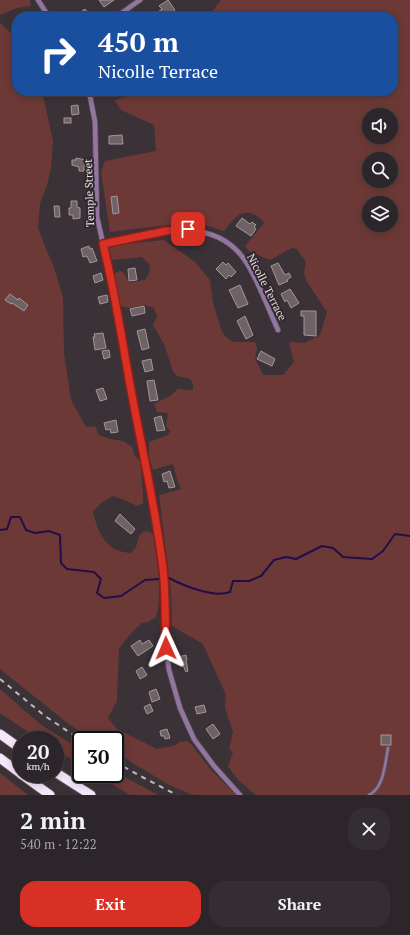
<!DOCTYPE html>
<meta charset="utf-8">
<style>
:root{--surface:#2c262a;--page:#342e32;--text:#f1f3f6;--muted:#a6a5a8;--line:#484347;--accent:#d93025}
body{margin:0;font-family:"PT Serif",serif;background:var(--page);color:var(--text);height:100vh;display:flex;flex-direction:column;font-size:15px;white-space:nowrap}
*{box-sizing:border-box;margin:0}
p{font-size:13px;color:var(--muted)}
.icon{flex:none;width:22px;height:22px;fill:none;stroke:currentColor;stroke-width:2;stroke-linecap:round;stroke-linejoin:round}
.map{position:relative;height:795px;overflow:hidden}
.side{display:flex;flex-direction:column;background:var(--surface);flex:1}
.side>*{flex:none}
.banner{position:absolute;left:12px;top:12px;width:386px;height:84px;border-radius:16px;box-shadow:0 2px 10px #0003,0 0 0 1px var(--line);background:#1a4fa0;color:#fff;overflow:hidden}
.tools{position:absolute;left:362px;top:108px;display:grid;gap:8px}
.tools a{display:grid;place-items:center;width:36px;height:36px;border-radius:50%;background:var(--surface);box-shadow:0 2px 10px #0003,0 0 0 1px var(--line);font-size:20px}
.speed{position:absolute;left:12px;top:731px;display:flex;gap:8px;font-size:20px;font-weight:700;text-align:center}
.speed>*{display:grid;place-content:center;width:52px;height:52px;border-radius:50%;background:var(--surface);box-shadow:0 2px 10px #0003,0 0 0 1px var(--line);line-height:1}
.speed small{font-size:10px;font-weight:400}
.speed .limit{border:2px solid #111;border-radius:6px;background:#fff;color:#111}
.pin{position:absolute;display:grid;place-items:center;width:34px;height:34px;color:#fff;margin:-17px;border-radius:8px;box-shadow:0 2px 6px #0006}
.me{position:absolute;width:44px;margin:-22px;rotate:359deg;stroke-linejoin:round;filter:drop-shadow(0 0 3px #0008)}
.turn{display:flex;align-items:center;gap:14px;height:84px;padding:0 20px;font-size:18px}
.turn .icon{width:52px;height:52px;stroke-width:2.5}
.turn b{display:block;font-size:28px;line-height:34px}
.round{display:grid;place-items:center;flex:none;width:42px;height:42px;border-radius:16px;background:var(--page)}
.headline{display:flex;align-items:center;justify-content:space-between;height:68px;padding:0 20px}
h1{font-size:24px;font-weight:700;line-height:30px}
.primary-button{display:flex;gap:8px;margin-top:auto;padding:8px 20px}
.primary-button a{flex:1;height:46px;border-radius:16px;background:var(--accent);color:#fff;font-size:16px;font-weight:700;line-height:46px;text-align:center}
.primary-button a+a{background:var(--page);color:var(--text)}
.map>svg:first-child{display:block}
.green{fill:#6d3936;fill-rule:evenodd}
.lines{fill:none;stroke-linecap:round;stroke-linejoin:round}
.stream{stroke:#240d4c;stroke-width:2}
.building{fill:#6e6265;stroke:#a49699}
.lane-casing{stroke:#595156;stroke-width:4.5}
.street-casing{stroke:#595156;stroke-width:6}
.highway-casing{stroke:#595156;stroke-width:11}
.lane{stroke:#9474a1;stroke-width:2.5}
.street{stroke:#9474a1;stroke-width:4.5}
.highway{stroke:#f6e7fd;stroke-width:9}
.rail{stroke:#c1babe;stroke-width:2;stroke-dasharray:5 5;stroke-linecap:butt}
.route-casing{stroke:#8d1f18;stroke-width:10}
.route{stroke:#d93025;stroke-width:7}
.labels{text-anchor:middle;dominant-baseline:central;stroke-width:4;stroke-linejoin:round;paint-order:stroke}
.street-label{font-size:11px;fill:#e2dce0;stroke:#31282e}
</style>
<div class="map">
<svg width="410" height="795" viewBox="0 0 410 795">
<rect width="100%" height="100%" fill="#3b3238"/>
<g class="green">
<path d="M0,0h30l1,6 -14,2 -17,7z"/>
<path d="M221,0h189v795h-154l-19,-16 -9,-13 5,-14 -4,-3 4,-17 -8,-24 1,-13 -23,-51 -31,-18 -1,-34 -12,-97 22,-6c-1,-4 -3,-6 -4,-10 -2,-5 -2,-10 -4,-15l-20,6 -4,-13v-15l19,-7 2,-4 -4,-5 2,-13 -11,-1 -3,-8 16,-8 8,-7 15,1v-6l-3,-5 -13,-3 -4,-5 -9,-27 -11,-19 4,-8 -3,-9 -9,-3 -15,3 -14,-3 -2,-31 5,-3c6,1 7,6 10,12l16,-3c7,-11 7,-14 -3,-23l-30,3 -5,-14 57,-6 31,22 15,18 3,23 9,29 5,6 6,4h22l2,6 -2,10 8,17h20l11,-13 -5,-20 16,1 15,-8 7,-23 -20,-30 -3,-9 2,-11 -9,-13 -5,-1 -22,12 -20,-8 -5,-6 19,-23c-5,-7 -15,-14 -25,-8 -5,3 -11,11 -15,16l-16,-5 -17,-4 -81,10 -9,-60 4,-11 51,-10 -2,-26 -33,-15 -7,-10 36,-9h243v-74h-185zM369,115h22v22h-22zM369,159h22v22h-22zM369,203h22v22h-22z"/>
<path d="M0,23l17,16v52h25l11,50 -2,27 -4,17 -7,18 -2,25 8,21 8,18 9,31 1,55 7,47 15,27 9,-1 4,9 11,4 13,2 9,6 3,9 6,6c-1,15 3,26 2,41l-6,3 -15,-7 -9,-3 -12,7 -8,9c5,21 13,40 38,41l5,-6 4,-13 5,-3 5,1 4,4c2,23 9,59 2,81l-8,5 -6,1 -9,8 -14,17 -2,53 -9,17 9,11 40,20 16,-3 7,-4 7,-1 5,4 19,25 25,25h-43l-24,-10 -54,-33v-12h-20l-25,-15 -70,-56z"/>
<path d="M0,689l40,35 41,26v15l-26,-16v-9h-15l-40,-27z"/>
<path d="M115,772l43,23h-28l-35,-21h20z"/>
<path d="M0,773l28,22h-28z"/>
</g>
<g class="lines">
<g class="stream">
<path d="M0,530l7,-1 4,-12h9l6,13 9,3 14,-2 11,4 1,28 6,6 27,3 7,7 -4,14 7,5 17,-2 24,-16 14,-1"/>
<path d="M169,578c15,8 45,20 61,14l3,-11h16l12,-5 13,-16 12,-3 10,2 26,-13 11,2 10,9 29,2 11,-8 12,-17 15,2"/>
</g>
</g>
<g class="building">
<path d="M99,0h15l-10,7z"/>
<path d="M168,0l7,10 -10,7h-3l-4,-5 4,-3 -3,-3z"/>
<path d="M85,9l6,8h-18z"/>
<path d="M78,105l1,9 -7,1 -1,-9z"/>
<rect x="64" y="118" width="7" height="5"/>
<path d="M122,135l1,9h-14v-8z"/>
<path d="M76,158l10,2v6h-2v5h-5v-4l-7,-2v-5h4z"/>
<path d="M117,196l2,17 -6,1 -2,-17z"/>
<path d="M71,201h6v6l3,1v10l-7,1v-4h-4v-7h2z"/>
<path d="M54,206h5l1,11h-5z"/>
<path d="M242,218l8,6 2,-2 4,3 -2,2 2,2 -5,7 -15,-10z"/>
<path d="M89,246l1,3 2,-1 5,13 -7,2 -3,-7 -4,1 -2,-8z"/>
<path d="M223,262l3,3 2,-2 8,9 -5,5 -2,-2 -3,4 -10,-10z"/>
<path d="M278,263l7,12 4,-2 2,4 -4,3 1,1 -9,4 -8,-19z"/>
<path d="M135,268l2,12 -8,1 -1,-12z"/>
<path d="M101,273l2,7 -8,3 -2,-7z"/>
<path d="M240,285l8,19 -10,4 -9,-18z"/>
<path d="M290,289l9,14 -8,5 -4,-8 -2,2 -4,-8z"/>
<path d="M10,294l8,6 1,-2 9,7 -4,6 -12,-8 -1,1 -6,-4z"/>
<path d="M107,295l1,7 -8,2 -2,-7z"/>
<path d="M144,306l1,7 -13,3 -2,-7z"/>
<path d="M301,311h15v25l-12,-1v-19h-3z"/>
<path d="M245,316l8,19 -7,4 -9,-18z"/>
<path d="M145,329l4,19 -7,2 -5,-19z"/>
<path d="M103,333l3,15 -11,2 -2,-13h2l-1,-3z"/>
<path d="M109,350l1,7 -6,2 -2,-8z"/>
<path d="M261,351l14,8 -3,7 -15,-7z"/>
<path d="M151,359l2,11 -8,2 -3,-11z"/>
<path d="M154,380l4,20 -8,1 -3,-20z"/>
<path d="M103,388l4,11 -7,2 -4,-11z"/>
<path d="M161,416l4,14 -8,1 -3,-13z"/>
<path d="M116,420l2,12 -7,1 -1,-4 -4,1 -2,-7z"/>
<path d="M170,471l5,16 -6,1 -2,-7 -3,1 -2,-8z"/>
<path d="M120,514l15,15 -4,5 -16,-13z"/>
<path d="M140,640l2,4 7,-4 4,6 -15,10 -7,-10z"/>
<path d="M186,655l1,5h-1l2,11 -2,1 -4,-9 -3,1 -1,-7z"/>
<path d="M142,667l5,8 -7,4 -4,-8z"/>
<path d="M156,689l4,10 -8,3 -3,-10z"/>
<path d="M150,704l3,7 -6,3 -3,-7z"/>
<path d="M204,705l2,7 -9,2 -2,-7z"/>
<path d="M213,724l7,10 -7,5 -7,-10z"/>
<path d="M167,729l3,9 -5,1 -1,-3h-3l-1,-5z"/>
<rect x="381" y="735" width="10" height="10"/>
</g>
<g class="lines">
<g class="lane-casing">
<path id="lane" d="M369,795c15,-7 16,-32 19,-47"/>
</g>
<g class="street-casing">
<g id="street">
<path d="M38,0l11,17"/>
<path d="M116,17l24,-17"/>
<path d="M89,91l6,31 2,95 13,57 37,197 13,78 5,45 1,53 3,23 11,38 14,31 20,27 26,29"/>
<path d="M103,245c46,-10 107,-33 141,14 13,18 24,49 34,71"/>
</g>
</g>
<g class="highway-casing">
<g id="highway">
<path d="M0,734l21,15"/>
<path d="M0,758l21,16"/>
<path d="M55,772l36,23"/>
<path d="M21,774l29,21"/>
</g>
</g>
<use href="#lane" class="lane"/>
<use href="#street" class="street"/>
<use href="#highway" class="highway"/>
<g class="rail">
<path d="M0,679l45,37 36,24"/>
<path d="M115,762l29,16 33,17"/>
</g>
</g>
<g class="lines">
<g class="route-casing">
<path id="route" d="M166,648c-1,-27 0,-53 -3,-79 -7,-60 -21,-119 -32,-179 -9,-49 -16,-98 -28,-146l63,-13 22,-2"/>
</g>
<use href="#route" class="route"/>
</g>
<g class="labels">
<g class="street-label">
<text transform="translate(89 193) rotate(-92)">Temple Street</text>
<text transform="translate(267 287) rotate(63)">Nicolle Terrace</text>
</g>
</g>
</svg>
<div class="tools">
<a><svg class="icon" aria-label="sound" viewBox="0 0 24 24"><path d="M4 9h4l5-4v14l-5-4H4zM17 9q2 3 0 6"/></svg></a>
<a><svg class="icon" aria-label="search" viewBox="0 0 24 24"><circle cx="10" cy="10" r="6"/><path d="M15 15l6 6"/></svg></a>
<a><svg class="icon" aria-label="layers" viewBox="0 0 24 24"><path d="M12 4l9 5-9 5-9-5zM3 14l9 5 9-5"/></svg></a>
</div>
<div class="speed"><div>20<small>km/h</small></div><div class="limit">30</div></div>
<div class="pin" style="left:188px;top:229px;background:#d93025"><svg class="icon" aria-label="arrive" viewBox="0 0 24 24"><path d="M6 21V4h12l-3 4 3 4H6"/></svg></div>
<svg class="me" style="left:166px;top:648px" viewBox="-20 -20 40 40"><path d="M0-17L14 15 0 8-14 15z" fill="#d93025" stroke="#fff" stroke-width="4"/></svg>
<div class="banner">
<div class="turn"><svg class="icon" aria-label="right" viewBox="0 0 24 24"><path d="M7 20v-9h11M14 6l5 5-5 5"/></svg><div><b>450 m</b>Nicolle Terrace</div></div>
</div>
</div>
<section class="side">
<div class="headline"><div><h1>2 min</h1><p>540 m · 12:22</p></div><a class="round"><svg class="icon" aria-label="close" viewBox="0 0 24 24"><path d="M6 6l12 12M18 6L6 18"/></svg></a></div>
<div class="primary-button"><a>Exit</a><a>Share</a></div>
</section>
